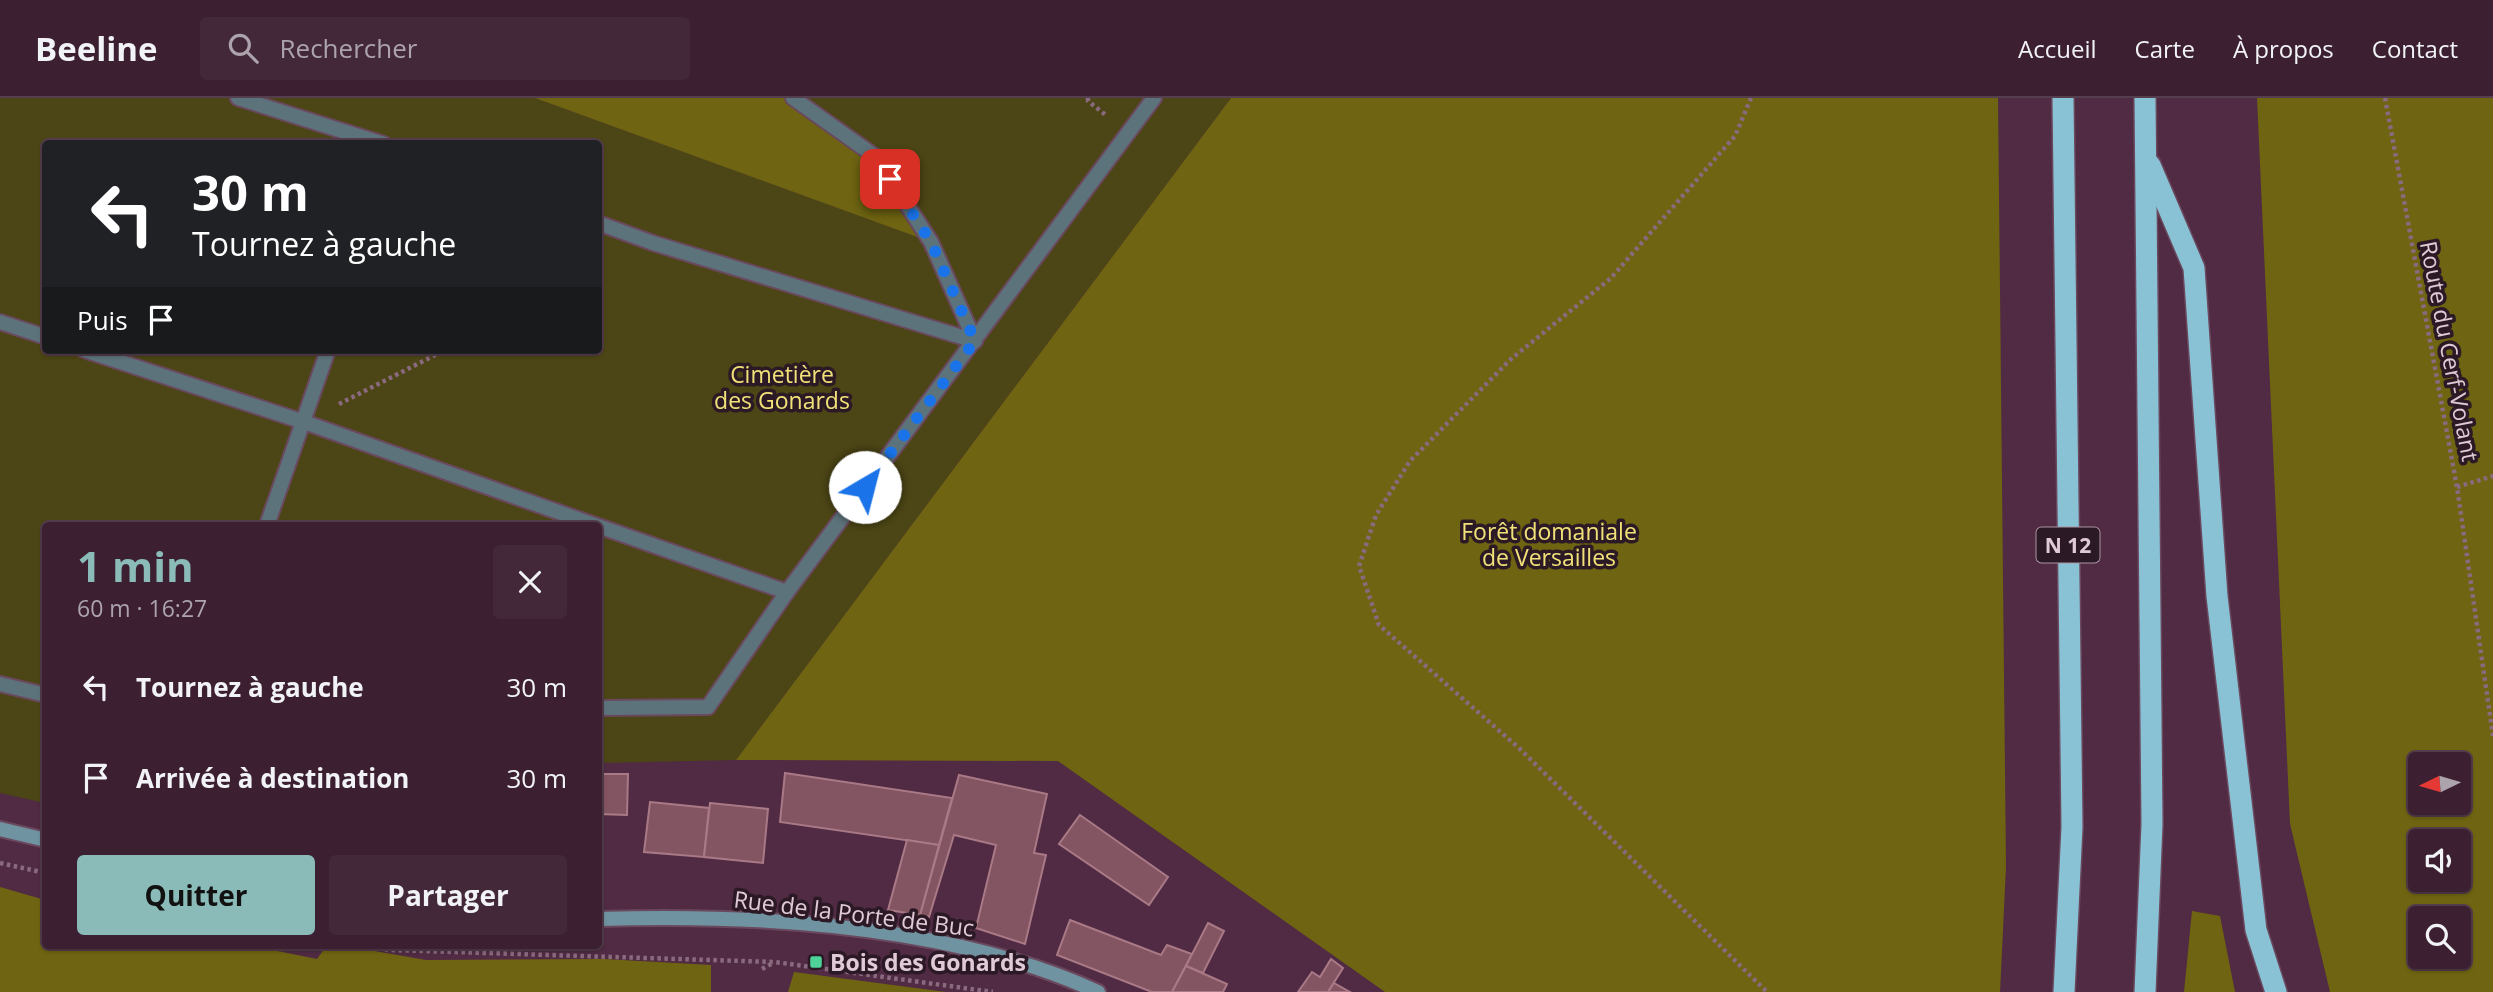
<!DOCTYPE html>
<html lang="fr">
<meta charset="utf-8">
<style>
:root{--surface:#3c2032;--page:#43283a;--text:#f1f3f6;--muted:#aca3ac;--line:#553e4d;--accent:#8bbbb9}
body{margin:0;font-family:"Open Sans",sans-serif;background:var(--page);color:var(--text);height:100vh;display:flex;flex-direction:column;font-size:26px;white-space:nowrap}
*{box-sizing:border-box;margin:0}
p{font-size:23px;color:var(--muted)}
.icon{flex:none;width:38px;height:38px;fill:none;stroke:currentColor;stroke-width:2;stroke-linecap:round;stroke-linejoin:round}
.map{position:relative;flex:1;overflow:hidden}
.side{position:absolute;left:42px;top:424px;width:560px;height:427px;display:flex;flex-direction:column;background:var(--surface);border-radius:7px;box-shadow:0 2px 5px #0004,0 0 0 2px var(--line)}
.side>*{flex:none}
.top-card{position:absolute;left:42px;top:42px;width:560px;height:214px;border-radius:7px;box-shadow:0 2px 5px #0004,0 0 0 2px var(--line);background:#202124;color:#fff;overflow:hidden}
.needle{width:46px;rotate:265deg}
.fabs{position:absolute;left:2408px;top:654px;display:grid;gap:14px}
.fabs a{display:grid;place-items:center;width:63px;height:63px;border-radius:7px;background:var(--surface);box-shadow:0 2px 5px #0004,0 0 0 2px var(--line);font-size:35px}
.pin{position:absolute;display:grid;place-items:center;width:60px;height:60px;color:#fff;margin:-30px;border-radius:14px;box-shadow:0 4px 10px #0006}
.me{position:absolute;width:77px;margin:-38px;rotate:37deg;stroke-linejoin:round;filter:drop-shadow(0 0 5px #0008)}
.turn{display:flex;align-items:center;gap:24px;height:147px;padding:0 35px;font-size:32px}
.turn .icon{width:91px;height:91px;stroke-width:2.5}
.turn b{display:block;font-size:49px;line-height:60px}
.then{display:flex;align-items:center;height:66px;padding:0 35px;background:#0003;gap:14px;font-size:26px}
.round{display:grid;place-items:center;flex:none;width:74px;height:74px;border-radius:7px;background:var(--page)}
.head{display:flex;align-items:center;justify-content:space-between;height:119px;padding:0 35px}
h1{font-size:42px;font-weight:700;line-height:52px;color:var(--accent)}
.cta{display:flex;gap:14px;margin-top:auto;padding:14px 35px}
.cta a{flex:1;height:80px;border-radius:7px;background:var(--accent);color:#111;font-size:28px;font-weight:700;line-height:80px;text-align:center}
.cta a+a{background:var(--page);color:var(--text)}
ul{padding:0;list-style:none}
li{display:flex;align-items:center;gap:21px;height:91px;padding:0 35px}
li div{flex:1}
li b{display:block;font-size:26px}
li em{font-style:normal}
header{display:flex;align-items:center;gap:42px;box-sizing:border-box;height:98px;padding:0 35px;background:var(--surface);border-bottom:2px solid var(--line)}
header strong{font-size:33px}
nav{display:flex;gap:38px;margin-inline-start:auto;font-size:24px}
.search{width:490px;height:63px;background:var(--page);display:flex;align-items:center;gap:18px;box-sizing:border-box;padding:0 24px;border-radius:7px;color:var(--muted);font-size:26px}
.map>svg:first-child{display:block}
.green{fill:#4c4515;fill-rule:evenodd}
.forest{fill:#6f6411;fill-rule:evenodd}
.building{fill:#835461;stroke:#aa7986;stroke-width:2}
.lines{fill:none;stroke-linecap:round;stroke-linejoin:round}
.lane-casing{stroke:#6a485e;stroke-width:18}
.secondary-casing{stroke:#6a485e;stroke-width:18}
.highway-casing{stroke:#6a485e;stroke-width:24}
.path{stroke:#8a6a7e;stroke-width:4.5;stroke-dasharray:3.5 3.5;stroke-linecap:butt}
.lane{stroke:#5d737b;stroke-width:14}
.secondary{stroke:#6f93a0;stroke-width:14}
.highway{stroke:#89c2d5;stroke-width:21}
.route{stroke:#1a73e8;stroke-width:12;stroke-dasharray:0 21.6}
.poi-dot{fill:#4ed399;stroke:#2b1a25;stroke-width:2.5}
.labels{text-anchor:middle;dominant-baseline:central;stroke-width:7;stroke-linejoin:round;paint-order:stroke}
.shield{fill:#2b1a25;stroke:#aa95a2;stroke-width:2}
.shield-label{font-size:21px;font-weight:bold;fill:#e1cad8}
.street-label{font-size:23px;fill:#e1cad8;stroke:#2b1a25}
.park-label{font-size:23px;fill:#f0e178;stroke:#2b1a25}
.poi-label{font-size:23px;font-weight:bold;fill:#e1cad8;stroke:#2b1a25;text-anchor:start}
</style>
<header>
<strong>Beeline</strong>
<div class="search"><svg class="icon" aria-label="search" viewBox="0 0 24 24"><circle cx="10" cy="10" r="6"/><path d="M15 15l6 6"/></svg>Rechercher</div>
<nav><a>Accueil</a><a>Carte</a><a>À propos</a><a>Contact</a></nav>
</header>
<div class="map">
<svg width="2493" height="894" viewBox="0 0 2493 894">
<rect width="100%" height="100%" fill="#502b43"/>
<path class="green" d="M0,0h535l394,143 -136,-143h438l-495,662 -137,3 -1,-238h-552l-1,278 -45,-10zM46,46h552v206h-552z"/>
<g class="forest">
<path d="M535,0h258l83,59 55,85z"/>
<path d="M1231,0h767l8,769 -6,125h-615l-327,-231 -322,-1z"/>
<path d="M2257,0h236v894h-163l-40,-168zM2420,667h39v38h-39zM2420,744h39v38h-39zM2420,821h39v38h-39z"/>
<path d="M0,789l45,13 1,45h202l69,14 10,-14h13l86,15 178,-1 107,6v27h-711z"/>
<path d="M2192,813l28,5 15,76h-51z"/>
<path d="M794,874l152,20h-158z"/>
</g>
<g class="building">
<path d="M785,675l167,25 -13,47 -159,-23z"/>
<path d="M598,676h30l-1,41 -29,-1z"/>
<path d="M959,677l88,19 -13,59 12,2 -21,89 -49,-16 20,-83 -42,-10 -25,82 -9,-2z"/>
<path d="M650,704l59,6 -5,49 -60,-5z"/>
<path d="M710,705l58,6 -5,54 -59,-6z"/>
<path d="M1080,717l88,62 -19,28 -90,-61z"/>
<path d="M907,742l32,5 -19,70 -32,-5z"/>
<path d="M1070,822l91,35 6,-10 25,9 -20,38h-20l-95,-37z"/>
<path d="M1208,825l16,8 -21,42 -17,-7z"/>
<path d="M1331,861l12,9 -15,24h-30l14,-20 8,5z"/>
<path d="M1186,868l41,18 -4,8h-51z"/>
<path d="M1334,885l16,9h-22z"/>
</g>
<g class="lines">
<g class="lane-casing">
<g id="lane">
<path d="M238,0l146,46"/>
<path d="M793,0l83,59 55,85 44,99"/>
<path d="M598,125l55,20 322,98"/>
<path d="M0,224l46,15"/>
<path d="M84,252l220,72 291,103"/>
<path d="M267,427l61,-175"/>
<path d="M598,428l189,66"/>
<path d="M0,586l46,11"/>
<path d="M598,610l110,-1 79,-115 367,-494"/>
</g>
</g>
<g class="secondary-casing">
<g id="secondary">
<path d="M0,731l46,11"/>
<path d="M598,821c159,-5 354,6 500,73"/>
</g>
</g>
<g class="highway-casing">
<g id="highway">
<path d="M2063,0l9,729 -8,165"/>
<path d="M2145,0l7,726 -7,168"/>
<path d="M2150,67l44,103 23,328 39,334 20,62"/>
</g>
</g>
<g class="path">
<path d="M1088,0v3l19,15"/>
<path d="M1751,0l-16,38 -124,142 -100,81 -101,102 -34,54 -17,51 20,59 141,124 247,243"/>
<path d="M2385,0l72,389 36,249"/>
<path d="M598,174l4,-1"/>
<path d="M339,306l106,-54"/>
<path d="M2457,389l36,-11"/>
<path d="M0,765l46,10"/>
<path d="M364,847l25,5 386,12 218,30"/>
<path d="M762,871l11,-6"/>
</g>
<use href="#lane" class="lane"/>
<use href="#secondary" class="secondary"/>
<use href="#highway" class="highway"/>
</g>
<g class="lines">
<path class="route" d="M865,389l110,-146 -44,-99 -41,-63"/>
</g>
<rect class="poi-dot" x="809" y="857" width="14" height="14" rx="3.5"/>
<g class="labels">
<rect class="shield" x="2036.5" y="429.5" width="63" height="35" rx="5"/>
<g class="shield-label">
<text x="2068" y="447">N 12</text>
</g>
<g class="street-label">
<text transform="translate(2450 253) rotate(79)">Route du Cerf-Volant</text>
<text transform="translate(854 815) rotate(7)">Rue de la Porte de Buc</text>
</g>
<g class="park-label">
<text x="782" y="276">Cimetière<tspan x="782" dy="26">des Gonards</tspan></text>
<text x="1549" y="433">Forêt domaniale<tspan x="1549" dy="26">de Versailles</tspan></text>
</g>
<g class="poi-label">
<text x="830" y="864">Bois des Gonards</text>
</g>
</g>
</svg>
<div class="fabs">
<a><svg class="needle" viewBox="-14 -14 28 28"><path d="M0-13l5 13h-10z" fill="#e53935"/><path d="M0 13l5-13h-10z" fill="#aca3ac"/></svg></a>
<a><svg class="icon" aria-label="sound" viewBox="0 0 24 24"><path d="M4 9h4l5-4v14l-5-4H4zM17 9q2 3 0 6"/></svg></a>
<a><svg class="icon" aria-label="search" viewBox="0 0 24 24"><circle cx="10" cy="10" r="6"/><path d="M15 15l6 6"/></svg></a>
</div>
<div class="pin" style="left:890px;top:81px;background:#d93025"><svg class="icon" aria-label="arrive" viewBox="0 0 24 24"><path d="M6 21V4h12l-3 4 3 4H6"/></svg></div>
<svg class="me" style="left:865px;top:389px" viewBox="-20 -20 40 40"><circle r="19" fill="#fff"/><path d="M0-13L10 11 0 6-10 11z" fill="#1a73e8"/></svg>
<div class="top-card">
<div class="turn"><svg class="icon" aria-label="left" viewBox="0 0 24 24"><path d="M17 20v-9H6M10 6l-5 5 5 5"/></svg><div><b>30 m</b>Tournez à gauche</div></div>
<div class="then">Puis<svg class="icon" aria-label="arrive" viewBox="0 0 24 24"><path d="M6 21V4h12l-3 4 3 4H6"/></svg></div>
</div>
<section class="side">
<div class="head"><div><h1>1 min</h1><p>60 m · 16:27</p></div><a class="round"><svg class="icon" aria-label="close" viewBox="0 0 24 24"><path d="M6 6l12 12M18 6L6 18"/></svg></a></div>
<ul>
<li><svg class="icon" aria-label="left" viewBox="0 0 24 24"><path d="M17 20v-9H6M10 6l-5 5 5 5"/></svg><div><b>Tournez à gauche</b></div><em>30 m</em></li>
<li><svg class="icon" aria-label="arrive" viewBox="0 0 24 24"><path d="M6 21V4h12l-3 4 3 4H6"/></svg><div><b>Arrivée à destination</b></div><em>30 m</em></li>
</ul>
<div class="cta"><a>Quitter</a><a>Partager</a></div>
</section>
</div>
